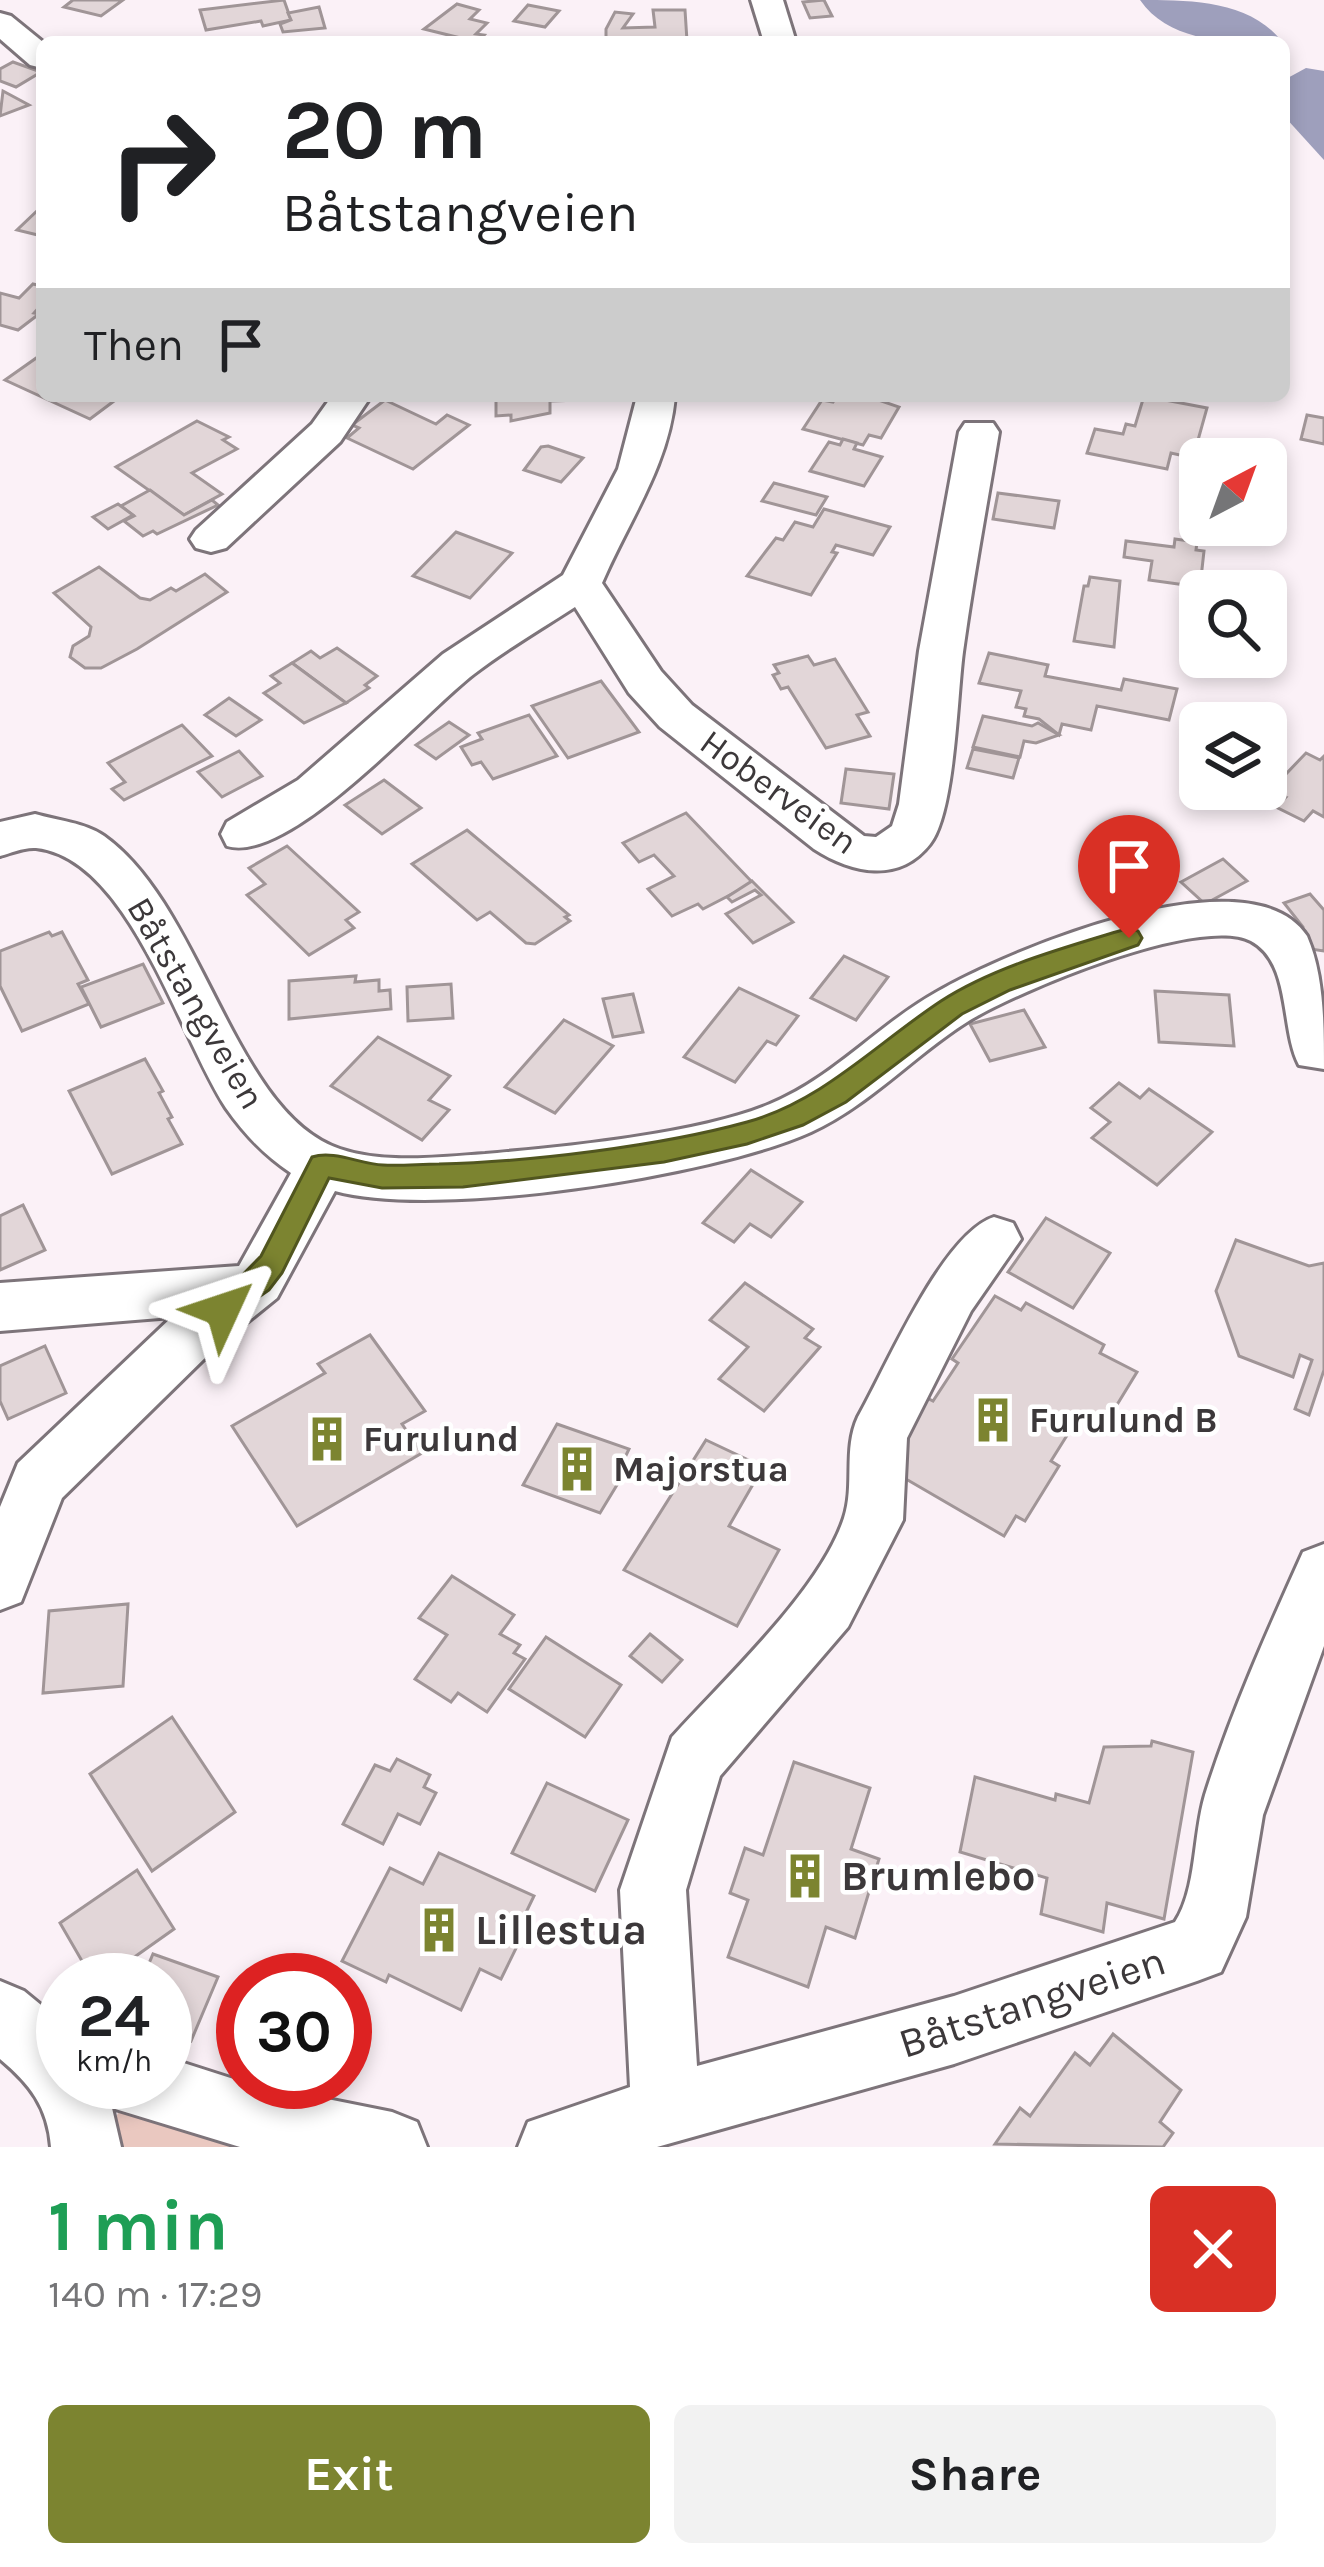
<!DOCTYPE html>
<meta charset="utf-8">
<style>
:root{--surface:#fff;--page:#f2f2f2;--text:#202124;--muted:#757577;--accent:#7c8430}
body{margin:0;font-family:Karla,sans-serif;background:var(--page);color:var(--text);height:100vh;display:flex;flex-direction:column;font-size:45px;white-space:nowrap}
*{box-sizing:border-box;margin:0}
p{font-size:39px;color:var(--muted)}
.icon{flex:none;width:66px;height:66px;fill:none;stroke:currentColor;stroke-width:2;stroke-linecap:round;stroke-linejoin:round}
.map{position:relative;height:2147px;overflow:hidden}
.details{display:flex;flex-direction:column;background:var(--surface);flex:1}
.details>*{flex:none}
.hud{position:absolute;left:36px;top:36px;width:1254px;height:366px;border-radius:18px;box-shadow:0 6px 18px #0003;background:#fff;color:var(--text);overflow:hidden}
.needle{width:78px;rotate:41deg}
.fabs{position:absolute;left:1179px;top:438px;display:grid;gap:24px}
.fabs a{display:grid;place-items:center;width:108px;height:108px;border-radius:18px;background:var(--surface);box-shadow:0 6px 18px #0003;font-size:60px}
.speed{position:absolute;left:36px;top:1953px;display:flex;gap:24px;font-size:60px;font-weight:700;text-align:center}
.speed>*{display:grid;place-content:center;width:156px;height:156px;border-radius:50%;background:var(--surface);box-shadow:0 6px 18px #0003;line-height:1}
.speed small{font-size:30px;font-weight:400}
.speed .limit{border:18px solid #d22;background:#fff;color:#111}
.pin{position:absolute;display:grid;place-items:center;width:102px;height:102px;color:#fff;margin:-123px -51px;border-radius:50% 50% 50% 0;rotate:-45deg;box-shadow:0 0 12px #0007}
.pin .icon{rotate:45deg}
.me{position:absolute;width:132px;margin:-66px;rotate:48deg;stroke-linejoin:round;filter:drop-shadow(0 0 9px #0008)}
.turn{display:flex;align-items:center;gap:42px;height:252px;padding:0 48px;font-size:54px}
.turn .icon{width:156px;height:156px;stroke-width:2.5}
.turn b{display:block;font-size:84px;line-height:102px}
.then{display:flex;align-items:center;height:114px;padding:0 48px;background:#0003;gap:24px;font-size:45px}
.round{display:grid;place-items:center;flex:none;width:126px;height:126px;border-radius:18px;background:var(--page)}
.overview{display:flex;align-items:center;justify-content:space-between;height:204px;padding:0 48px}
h1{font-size:72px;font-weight:700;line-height:90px;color:#1e9e55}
.cta{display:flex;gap:24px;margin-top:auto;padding:24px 48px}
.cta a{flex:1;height:138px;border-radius:18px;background:var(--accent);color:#fff;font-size:48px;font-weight:700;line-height:138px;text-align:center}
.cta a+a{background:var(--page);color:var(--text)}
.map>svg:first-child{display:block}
.green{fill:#eac8c0}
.water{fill:#9e9fbc}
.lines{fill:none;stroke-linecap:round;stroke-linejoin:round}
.river{fill:#9e9fbc;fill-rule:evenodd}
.building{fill:#e2d6d8;stroke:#a09597;stroke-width:3}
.minor-casing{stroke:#7d747a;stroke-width:6}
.minor{fill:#fff;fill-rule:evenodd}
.route{fill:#7c8430;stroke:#51561f;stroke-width:3}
.labels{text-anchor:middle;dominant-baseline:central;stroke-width:9;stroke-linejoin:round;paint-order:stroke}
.street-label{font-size:36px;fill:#3c383a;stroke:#fff}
.poi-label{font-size:36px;font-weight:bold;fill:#3c383a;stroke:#fff;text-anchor:start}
.near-poi-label{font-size:42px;font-weight:bold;fill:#3c383a;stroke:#fff;text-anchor:start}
.near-street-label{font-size:42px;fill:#3c383a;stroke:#fff}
</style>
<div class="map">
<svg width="1324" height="2147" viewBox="0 0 1324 2147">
<rect width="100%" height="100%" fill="#fbf1f7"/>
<path class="green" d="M125,2100l172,47h-192l-1,-7z"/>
<path class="water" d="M1306,68l18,3v89l-40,-44v-36z"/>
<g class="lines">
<path class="river" d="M1140,0c48,0 111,0 142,42 -48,0 -111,3 -142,-42z"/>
</g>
<g class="building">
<path d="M73,0h50l-22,16 -37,-9z"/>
<path d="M284,0l7,20 -28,6 -2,-5 -55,9 -6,-20z"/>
<path d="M824,0l8,16 -22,2 -7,-16z"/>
<path d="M457,4l22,6 -9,9 17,4 -11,11 8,1 -7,7 -53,-13z"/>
<path d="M528,5l31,6 -14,16 -31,-6z"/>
<path d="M319,7l6,21 -42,4 -3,-8 11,-4 -3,-7z"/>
<path d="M653,10h32l2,31 -81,1v-13l9,-17 18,2 -10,14 32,-1z"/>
<path d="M13,62l28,10 -25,15 -16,-6v-12z"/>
<path d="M3,91l26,14 -29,11z"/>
<path d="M38,210h4v26l-25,-6z"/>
<path d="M33,284l9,2v18l-8,9 5,1 -21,16 -18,-5v-32l19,5z"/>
<path d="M42,354v42h60l12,5 -24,18 -85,-39z"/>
<path d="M496,396h85v4l-31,1v12l-39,8v-6l-15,1z"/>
<path d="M837,396h30l32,11 -18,31 -12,-3 -6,10 -60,-16 19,-29 11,2z"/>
<path d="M1144,396l63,12 -14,50 -22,-5 -4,16 -80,-16 8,-24 28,5 3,-10 9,2z"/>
<path d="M385,400l51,24 11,-9 22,10 -56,44 -66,-31 12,-10 -7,-3z"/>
<path d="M1307,415l17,3v26l-23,-5z"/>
<path d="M197,421l32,16 -6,3 14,9 -45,24 30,21 -38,21 -68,-48z"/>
<path d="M843,439l14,4 -3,6 28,8 -18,29 -54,-15 19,-29 11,3z"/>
<path d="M548,446l35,12 -22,24 -37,-12 17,-23z"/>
<path d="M774,483l53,14 -11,18 -54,-14z"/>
<path d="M150,490l34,25 28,-15 6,5 -61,29 -4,-3 -10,5 -19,-15 10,-5 -13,-10z"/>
<path d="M998,493l61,8 -5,27 -61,-9z"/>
<path d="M118,504l15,11 -25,14 -15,-12z"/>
<path d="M824,509l66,18 -17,28 -37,-10 -4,7 5,1 -26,42 -64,-19 29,-38 7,2 12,-18 18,5z"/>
<path d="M456,532l56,21 -42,45 -57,-22z"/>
<path d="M1175,539l22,3 -1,8 8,1 -4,36 -51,-7 3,-19 -28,-4 2,-16 48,6z"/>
<path d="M99,567l41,31 10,2 21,-12 5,3 29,-17 22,18 -90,57 -36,19h-16l-15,-11 3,-11 16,-10 2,-9 -37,-34z"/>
<path d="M1090,577l30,4 -6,66 -40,-6 10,-55h4z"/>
<path d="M337,648l40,28 -12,9 4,3 -23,15 -54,-40 19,-12 9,7z"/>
<path d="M989,653l59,12 -3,11 76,14 3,-11 53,10 -8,31 -72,-14 -6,24 -29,-6 -3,11 -20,-16 -15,-3 2,-7 -10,-2 5,-16 -42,-8z"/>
<path d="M808,656l6,9 21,-6 33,53 -11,3 13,21 -44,12 -38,-61 -7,2 -8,-14 6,-2 -5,-8z"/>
<path d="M292,663l54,40 -42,20 -40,-30 16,-10 -9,-7z"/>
<path d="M601,681l38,51 -71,26 -36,-52z"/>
<path d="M229,698l32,22 -25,16 -31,-21z"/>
<path d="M529,715l28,41 -64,23 -12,-17 -9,3 -11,-18 21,-8 -4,-6z"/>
<path d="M983,716l49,10 6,-3 21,12 -23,8 -12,-2 -4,16 -47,-10z"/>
<path d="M449,722l20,13 -33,24 -20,-14z"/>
<path d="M182,725l30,31 -88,44 -12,-11 13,-7 -17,-19z"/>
<path d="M973,749l46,9 -6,20 -46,-10z"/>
<path d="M239,751l23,25 -40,21 -24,-25z"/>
<path d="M1306,753l14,7 4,-4v61l-11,-6 -9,10 -28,-14 10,-10 -15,-8 4,-4 -7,-4 9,-9 7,4z"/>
<path d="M846,769l48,5 -5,35 -48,-6z"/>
<path d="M384,780l37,28 -39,26 -37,-29z"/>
<path d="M686,813l67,70 -50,26 -5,-5 -26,12 -24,-27 26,-13 -20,-21 -15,7 -16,-19z"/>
<path d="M467,830l102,85 -4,2 5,4 -35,23 -9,-1 -36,-31 -13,8 -65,-56z"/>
<path d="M287,846l72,66 -13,8 8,8 -45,27 -62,-60 18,-11 -16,-16z"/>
<path d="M1223,859l24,22 -42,23 -24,-22z"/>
<path d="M752,881l41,41 -40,21 -27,-29 35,-19 -6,-5 -23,12 -5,-5z"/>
<path d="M1310,894l14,16v41l-20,-3 -1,-21 -19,-24z"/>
<path d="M49,932l3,4 10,-4 26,48 -10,4 11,20 -67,27 -22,-45v-35z"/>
<path d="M844,956l44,21 -32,43 -45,-22z"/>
<path d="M143,964l20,39 -62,24 -20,-40z"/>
<path d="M356,976l-1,6 24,-2v11l11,-1 1,19 -102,10v-38z"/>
<path d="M451,984l2,34 -45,3 -1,-34z"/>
<path d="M739,988l59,28 -22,29 -9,-4 -32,41 -51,-25z"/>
<path d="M1155,991l74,4 5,51 -75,-4z"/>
<path d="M633,994l10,38 -30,5 -10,-38z"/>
<path d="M1024,1010l21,37 -55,14 -20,-37z"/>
<path d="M564,1020l49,26 -58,67 -50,-26z"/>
<path d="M378,1037l72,39 -21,24 20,10 -27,30 -91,-54z"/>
<path d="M145,1059l18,32 -4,2 13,24 -4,2 14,25 -70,30 -43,-83z"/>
<path d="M1119,1083l21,15 9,-9 63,43 -55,53 -65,-47 18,-16 -19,-14z"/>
<path d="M751,1170l51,32 -31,35 -21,-13 -16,18 -31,-19z"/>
<path d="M23,1205l22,45 -45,20v-54z"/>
<path d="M1046,1218l64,35 -37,55 -65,-36z"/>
<path d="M1236,1240l73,26 15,-3v107l-15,45 -14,-6 17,-49 -12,-5 -7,22 -54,-21 -23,-65z"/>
<path d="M745,1283l68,46 -8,9 15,9 -56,64 -45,-32 29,-32 -38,-27z"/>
<path d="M995,1296l26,14 5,-7 78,42 -4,8 37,19 -33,54 -23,-13 -30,48 8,5 -34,55 -9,-5 -12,20 -117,-68 38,-71 8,4 25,-38 -6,-4z"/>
<path d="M370,1335l55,76 -23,13 20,29 -125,73 -65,-100 93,-53 -7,-9z"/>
<path d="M45,1346l21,47 -58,26 -8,-18v-35z"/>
<path d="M557,1424l72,25 -9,19 6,2 -26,43 -77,-28z"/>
<path d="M706,1440l57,27 -34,59 50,24 -42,76 -113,-56z"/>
<path d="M452,1576l62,39 -14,19 20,11 -6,8 11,6 -38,53 -29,-19 -7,9 -36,-23 32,-44 -28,-17z"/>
<path d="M128,1604l-5,82 -80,7 6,-82z"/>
<path d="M650,1634l32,26 -20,22 -32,-26z"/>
<path d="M546,1637l75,48 -36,52 -76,-48z"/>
<path d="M172,1717l63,95 -83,59 -62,-97z"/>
<path d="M1152,1741l41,11 -29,167 -57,-16 -4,29 -62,-18 6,-36 -87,-26 15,-75 80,23 1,-6 33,9 15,-56 47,-1z"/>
<path d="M397,1759l33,16 -6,12 12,6 -16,31 -22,-10 -15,30 -40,-20 32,-59 15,6z"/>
<path d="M794,1762l76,26 -19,61 28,10 -24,79 -29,-11 -18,60 -80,-30 20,-57 -18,-7 15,-45 18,7z"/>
<path d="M547,1783l81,37 -33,71 -83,-38z"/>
<path d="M439,1853l95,43 -16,33 6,3 -23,47 -21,-10 -19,41 -72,-35 -3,7 -44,-21 48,-93 33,16z"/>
<path d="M137,1870l37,59 -72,51h-9l-33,-57z"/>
<path d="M153,1954l65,23 -27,64 -26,-9v-52h-23z"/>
<path d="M1113,2034l68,56 -21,32 13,11 -10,14 -168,-3 25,-36 10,8 45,-63 15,12z"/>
</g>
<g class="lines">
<g class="minor-casing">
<g id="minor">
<path d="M751,0h32l13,42h-32z"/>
<path d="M0,13l11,3 32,26 -1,26 -12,-3 -30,-26z"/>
<path d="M332,396h39l-31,46 -114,106 -15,4 -15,-4 -6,-9 6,-9 116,-106z"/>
<path d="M637,396h38c-6,69 -46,124 -73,187l59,88 31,34 172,131 12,1 16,-11 7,-22 20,-153 40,-219 6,-9h28l6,9c-12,73 -26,147 -36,220 -6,44 -8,160 -33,192 -31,40 -79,29 -116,5l-154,-122 -31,-34 -54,-86c-34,22 -70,43 -101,67 -51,39 -184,191 -247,172l-6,-12 6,-12 71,-42 145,-126 120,-79 55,-106z"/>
<path d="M35,814c21,6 51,9 69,22 99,70 130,278 236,313 44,15 99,8 145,5 78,-7 214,-20 285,-50 63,-26 107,-78 165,-111 70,-41 314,-145 372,-57 17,39 17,88 17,133l-25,-4c-19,-36 -7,-102 -48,-124 -51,-27 -236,51 -284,81 -54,34 -97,83 -156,110 -97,44 -374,87 -476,59l-58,107 -63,51 -152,149 -41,104 -21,8v-103l18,-44 154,-146 -172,14v-48l239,-17 52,-93c-27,-18 -46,-38 -65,-65 -46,-69 -96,-250 -190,-260 -12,-1 -25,5 -36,8v-34z"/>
<path d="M994,1217l19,6 8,16 -50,72 -64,127 -4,82 -55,107 -128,149 -34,114 11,176 257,-70 221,-74c22,-34 18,-87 30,-127 26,-83 62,-163 98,-243l21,-8v102l-61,169 -17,102 -25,55 -24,9 -243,83 -297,83h-139l10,-25 102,-35 -10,-197 52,-153c52,-58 148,-146 172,-219 11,-33 -1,-69 14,-101 29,-51 84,-183 136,-200z"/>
<path d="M0,1981l24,10 39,32v59h102v-25l78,25 149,30 25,10 10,25h-187l-128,-39 9,39h-70c-3,-40 -21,-63 -51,-88z"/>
</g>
</g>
<use href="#minor" class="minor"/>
</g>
<path class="route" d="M1129,928l9,3 4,7 -4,7 -128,45 -48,24 -116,88 -43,23 -56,19 -83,18 -201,25 -81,1 -53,-10 -47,95 -13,17 -46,32 -11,-3 -4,-9 53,-54 51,-99c22,-7 48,7 71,8 19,1 37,-1 56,-1 90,-2 221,-18 308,-42 76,-21 130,-79 194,-121 54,-35 126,-54 188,-73z"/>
<defs>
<g id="building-bare" transform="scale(3.6)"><path d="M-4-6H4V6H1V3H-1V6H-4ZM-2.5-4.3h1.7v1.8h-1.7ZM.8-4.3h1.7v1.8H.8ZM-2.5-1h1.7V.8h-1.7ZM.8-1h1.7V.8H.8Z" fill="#7c8430" stroke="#fff" stroke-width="2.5" paint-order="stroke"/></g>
</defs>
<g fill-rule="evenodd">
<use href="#building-bare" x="993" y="1420"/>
<use href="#building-bare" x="327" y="1439"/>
<use href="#building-bare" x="577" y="1469"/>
<use href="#building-bare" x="805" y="1876"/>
<use href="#building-bare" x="439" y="1930"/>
</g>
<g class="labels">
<g class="street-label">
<text transform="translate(779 792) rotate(36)">Hoberveien</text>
<text transform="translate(196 1003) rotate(60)">Båtstangveien</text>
</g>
<g class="poi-label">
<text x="1029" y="1420">Furulund B</text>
<text x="363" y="1439">Furulund</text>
<text x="613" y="1469">Majorstua</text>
</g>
<g class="near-poi-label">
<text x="841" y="1876">Brumlebo</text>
<text x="475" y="1930">Lillestua</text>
</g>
<g class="near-street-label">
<text transform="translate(1032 2002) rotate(-18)">Båtstangveien</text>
</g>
</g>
</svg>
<div class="fabs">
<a><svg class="needle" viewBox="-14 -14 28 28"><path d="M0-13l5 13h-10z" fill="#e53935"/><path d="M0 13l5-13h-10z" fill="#757577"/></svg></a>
<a><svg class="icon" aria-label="search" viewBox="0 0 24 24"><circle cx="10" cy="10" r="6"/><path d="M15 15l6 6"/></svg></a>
<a><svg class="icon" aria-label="layers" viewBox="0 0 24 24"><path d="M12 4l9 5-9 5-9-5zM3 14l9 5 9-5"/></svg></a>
</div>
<div class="speed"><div>24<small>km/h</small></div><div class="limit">30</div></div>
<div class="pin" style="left:1129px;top:938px;background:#d93025"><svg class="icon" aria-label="arrive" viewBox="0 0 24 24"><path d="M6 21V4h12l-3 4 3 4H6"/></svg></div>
<svg class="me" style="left:223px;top:1310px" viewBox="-20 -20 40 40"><path d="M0-17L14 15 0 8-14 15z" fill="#7c8430" stroke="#fff" stroke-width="4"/></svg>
<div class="hud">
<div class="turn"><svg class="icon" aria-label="right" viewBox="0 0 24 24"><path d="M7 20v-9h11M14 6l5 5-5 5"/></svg><div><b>20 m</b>Båtstangveien</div></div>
<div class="then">Then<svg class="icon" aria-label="arrive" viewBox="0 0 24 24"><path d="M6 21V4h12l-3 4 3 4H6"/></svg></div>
</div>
</div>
<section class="details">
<div class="overview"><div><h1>1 min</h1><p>140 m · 17:29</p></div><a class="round" style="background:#d93025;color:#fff"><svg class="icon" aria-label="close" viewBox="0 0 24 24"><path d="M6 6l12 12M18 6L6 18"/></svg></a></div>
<div class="cta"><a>Exit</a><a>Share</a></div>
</section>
